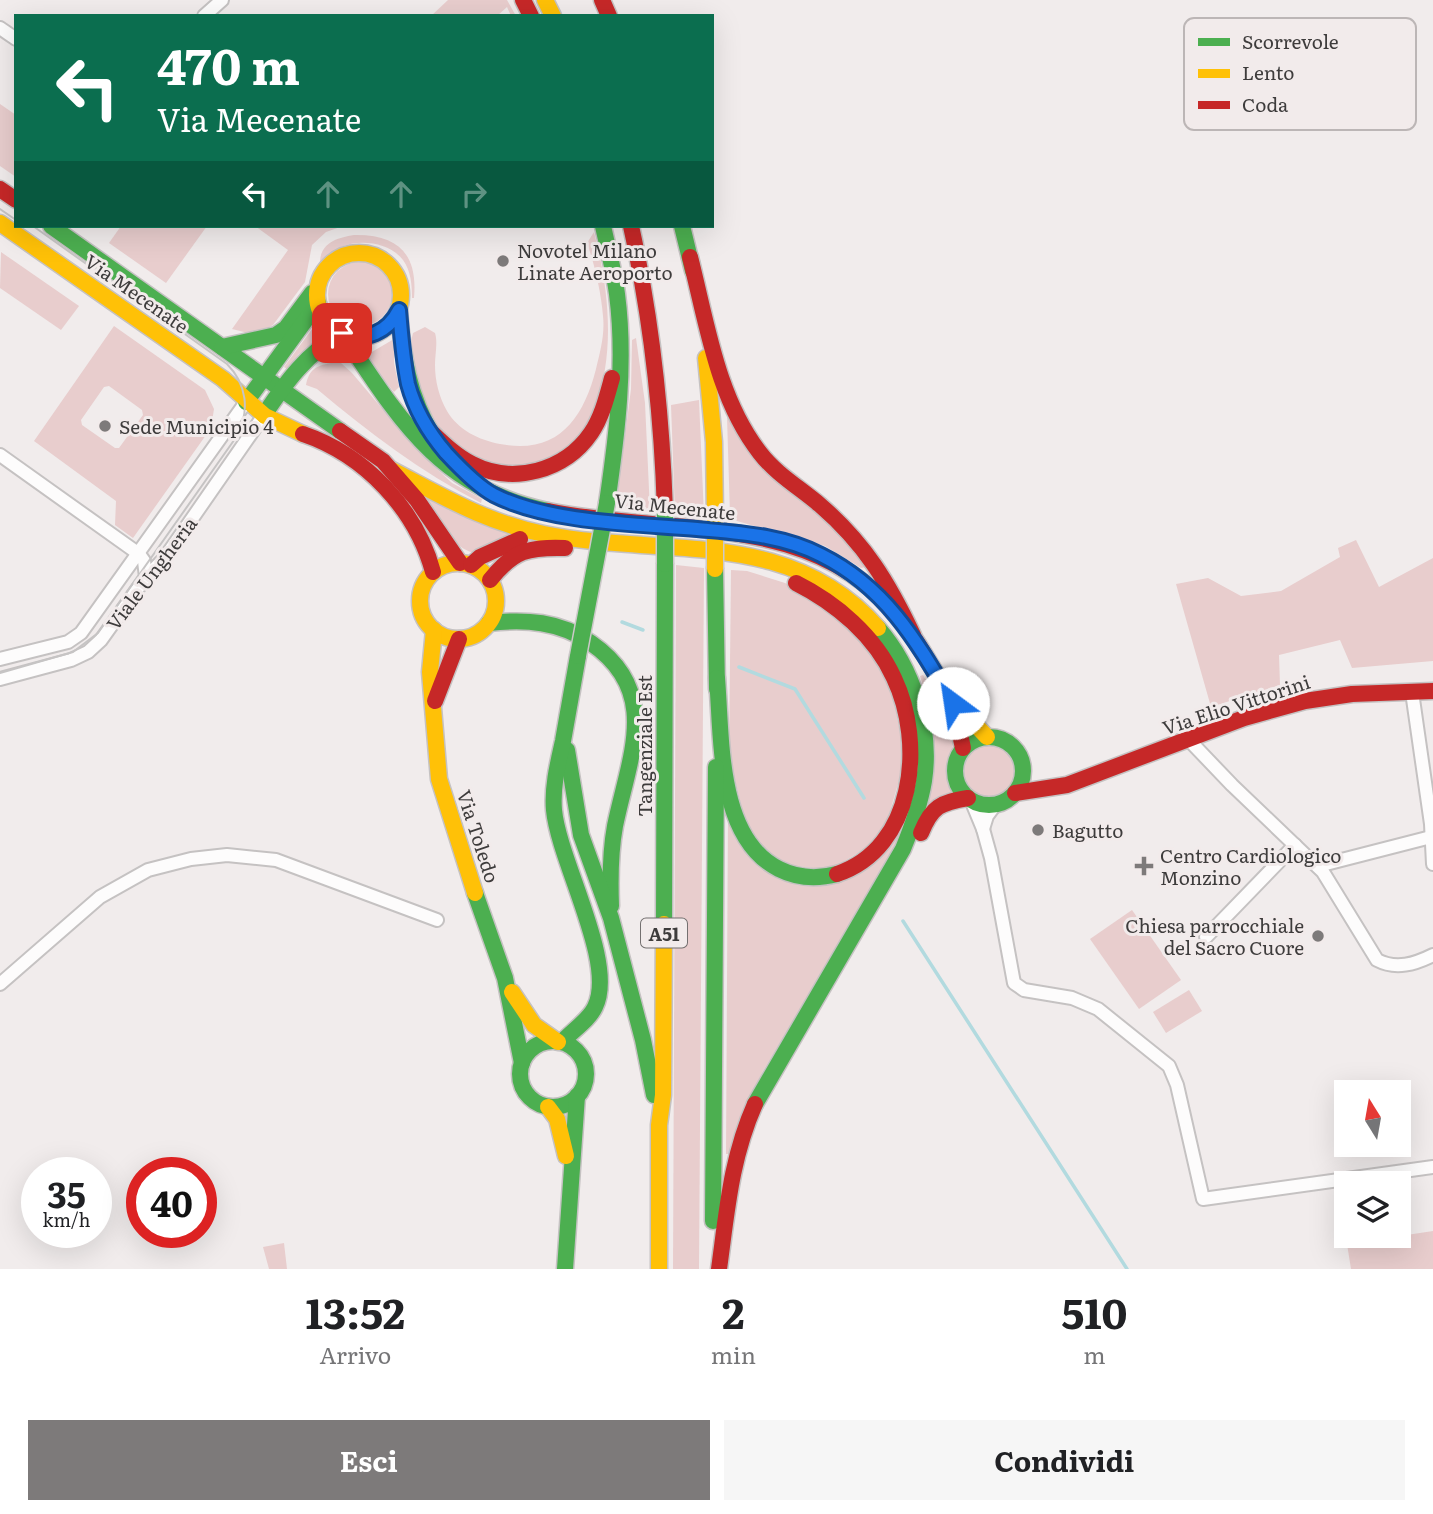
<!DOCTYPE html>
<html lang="it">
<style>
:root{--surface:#fff;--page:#f6f6f6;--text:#202124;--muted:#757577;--accent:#7d7a7a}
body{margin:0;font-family:Literata,serif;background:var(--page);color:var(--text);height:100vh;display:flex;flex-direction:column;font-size:26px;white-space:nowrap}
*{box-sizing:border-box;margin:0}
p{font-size:23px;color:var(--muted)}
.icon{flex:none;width:38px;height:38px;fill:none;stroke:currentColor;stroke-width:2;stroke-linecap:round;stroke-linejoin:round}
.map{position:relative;height:1269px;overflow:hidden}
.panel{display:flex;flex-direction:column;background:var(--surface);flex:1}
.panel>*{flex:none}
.hud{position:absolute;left:14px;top:14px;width:700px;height:214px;border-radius:0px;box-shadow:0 7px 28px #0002;background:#0b6e4f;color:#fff;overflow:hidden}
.needle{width:46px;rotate:349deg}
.fabs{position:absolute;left:1334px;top:1080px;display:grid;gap:14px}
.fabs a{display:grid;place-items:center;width:77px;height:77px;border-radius:0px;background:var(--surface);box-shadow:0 7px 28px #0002;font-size:35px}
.speed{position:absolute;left:21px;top:1157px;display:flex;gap:14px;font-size:35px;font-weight:700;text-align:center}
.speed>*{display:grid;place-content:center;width:91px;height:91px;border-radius:50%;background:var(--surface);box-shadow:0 7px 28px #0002;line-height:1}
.speed small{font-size:18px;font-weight:400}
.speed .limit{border:10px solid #d22;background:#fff;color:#111}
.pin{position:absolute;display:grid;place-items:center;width:60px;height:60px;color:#fff;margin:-30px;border-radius:14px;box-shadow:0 4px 10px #0006}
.me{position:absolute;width:77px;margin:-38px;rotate:329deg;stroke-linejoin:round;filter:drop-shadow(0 0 5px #0008)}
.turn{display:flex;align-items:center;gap:24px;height:147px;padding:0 28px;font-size:32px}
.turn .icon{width:91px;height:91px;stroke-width:2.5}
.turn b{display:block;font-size:49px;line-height:60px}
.lanes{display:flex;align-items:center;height:66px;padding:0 28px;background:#0003;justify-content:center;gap:35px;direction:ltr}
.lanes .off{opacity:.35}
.eta{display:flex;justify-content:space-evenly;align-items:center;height:119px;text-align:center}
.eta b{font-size:42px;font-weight:700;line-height:49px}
.button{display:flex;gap:14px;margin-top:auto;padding:14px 28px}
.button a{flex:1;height:80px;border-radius:0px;background:var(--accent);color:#fff;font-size:28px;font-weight:700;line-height:80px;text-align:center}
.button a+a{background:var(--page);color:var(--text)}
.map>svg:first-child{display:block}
.green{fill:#e8cdcd;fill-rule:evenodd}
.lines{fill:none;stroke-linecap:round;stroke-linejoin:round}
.stream{stroke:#b2dadf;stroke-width:3.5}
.street-casing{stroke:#c5c2c2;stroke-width:16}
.fast-casing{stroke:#c5c2c2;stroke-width:19}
.slow-casing{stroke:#c5c2c2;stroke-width:19}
.jam-casing{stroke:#c5c2c2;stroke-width:19}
.street{stroke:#fdfcfc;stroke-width:12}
.fast{stroke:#4caf50;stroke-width:16}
.slow{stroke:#ffc107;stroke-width:16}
.jam{stroke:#c62828;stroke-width:16}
.tram{stroke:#c6c4c4;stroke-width:2}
.fast-bridge-casing{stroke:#ccc9c9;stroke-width:19;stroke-linecap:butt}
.slow-bridge-casing{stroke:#ccc9c9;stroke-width:19;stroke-linecap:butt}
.fast-bridge{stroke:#4caf50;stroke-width:16}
.slow-bridge{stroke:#ffc107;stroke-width:16}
.route-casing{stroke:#114b97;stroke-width:18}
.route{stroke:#1a73e8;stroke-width:12}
.poi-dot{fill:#7d7a7a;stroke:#f2ebeb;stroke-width:2.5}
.labels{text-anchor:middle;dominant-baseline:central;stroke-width:6;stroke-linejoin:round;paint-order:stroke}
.shield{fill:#f2ebeb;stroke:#747070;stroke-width:2}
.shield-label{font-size:18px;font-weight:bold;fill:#3e3c3c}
.poi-label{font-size:19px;fill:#3e3c3c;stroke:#f2ebeb;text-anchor:start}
.street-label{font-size:19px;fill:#3e3c3c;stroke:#f2ebeb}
.key{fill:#f2ebeb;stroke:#bcb6b6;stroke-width:2}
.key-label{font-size:19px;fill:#3e3c3c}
</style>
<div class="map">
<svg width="1433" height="1269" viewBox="0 0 1433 1269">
<rect width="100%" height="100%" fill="#f1ecec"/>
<g class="green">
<path d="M448,0h59l9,16h-5l-4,-9 -10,9h-66z"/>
<path d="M0,104l16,11v62l-16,-11z"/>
<path d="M121,226h86l-41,57 -57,-40z"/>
<path d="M255,226h88l-17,6 -14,13 -7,37 -32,43 -9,5 -16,3 -16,-4 56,-79z"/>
<path d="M594,232c15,57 22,122 0,178 -14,34 -48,55 -83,58 -8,0 -18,-5 -25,-8 -8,-2 -19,-4 -25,-9 -16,-13 -30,-32 -38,-50 -10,-19 -16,-47 -10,-68l12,-6 10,6c3,10 0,21 0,32 0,16 4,32 12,46 11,19 32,29 53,33 57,11 83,-24 96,-75 4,-17 9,-34 7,-53 -2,-24 -8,-50 -16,-73z"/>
<path d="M354,235c44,-1 64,19 60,63h-2c0,-13 -1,-27 -9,-38 -14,-18 -43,-21 -62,-13 -9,4 -15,13 -21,18 -1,-21 15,-27 34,-30z"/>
<path d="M1,252l78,54 -18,24 -61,-42z"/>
<circle cx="360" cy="294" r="32"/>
<path d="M318,321l12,13 -31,20 -12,15 -3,-2z"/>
<path d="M114,326l91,64 9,19 -3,19 -78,110 -18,-13 1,-24 -82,-60zM109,386l33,24 1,5 -24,33h-4l-33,-23 -1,-5 23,-33z"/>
<path d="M636,338l9,65 5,108 -14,-9 -3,8 -17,-4 15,-117 1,-49z"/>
<path d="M394,339v24l5,24 -5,5 -29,-36z"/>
<path d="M331,363h10l11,10 66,78 34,32 30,16 -1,4c-60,-31 -113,-71 -164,-114l-11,-4c3,-15 9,-19 25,-22z"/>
<path d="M699,400l5,116 -29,-3 -4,-108z"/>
<path d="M727,417l143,149 -9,2 -36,-22 -88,-25 -7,-6z"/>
<path d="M412,483l102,52c-10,5 -23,15 -35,17 -24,6 -55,-51 -67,-69z"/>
<path d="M1356,540l23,47 54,-29v103l-81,7 -12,-28 -61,15 1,30 -69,22 -35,-123 32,-6 33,18 40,-5 59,-34 -2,-9z"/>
<path d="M676,565l28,3 -5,701h-26z"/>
<path d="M760,565c26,6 52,14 74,29 42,29 77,81 83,132 5,41 -4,81 -19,120l-135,225 -15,30 -18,53h-4l2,-342h2c5,13 10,27 18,38 40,56 121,33 150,-20 16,-28 18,-63 14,-93 -8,-60 -40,-116 -93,-148 -18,-10 -39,-17 -59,-24z"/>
<path d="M731,570l16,1 38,12 29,15 46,39 32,51 13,72 -23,79 -53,31 -49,-6 -33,-34 -18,-75z"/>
<path d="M923,675l20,35 9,28h3l-9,31 7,26 -27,16 5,-97 -11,-38z"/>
<circle cx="989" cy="771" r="27"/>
<path d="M1132,910l49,70 -42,29 -49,-70z"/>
<path d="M1189,990l13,21 -36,22 -13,-21z"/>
<path d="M1433,1231v38h-82l-4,-25z"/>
<path d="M284,1243l3,26h-18l-6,-22z"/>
</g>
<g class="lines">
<g class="stream">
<path d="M622,622l21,8"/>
<path d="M739,667l56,22 69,109"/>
<path d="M903,921l224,348"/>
</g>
<g class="street-casing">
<g id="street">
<path d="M204,16l18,-16"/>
<path d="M0,28l16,11"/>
<path d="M0,455l139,99 5,7 2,16"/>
<path d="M0,659l68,-17 13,-9 165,-231"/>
<path d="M0,679l71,-19 17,-8 13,-12 45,-63 18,-18 100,-144"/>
<path d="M1412,692l19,132 2,40"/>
<path d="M1188,739l44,46 91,87 54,88c19,10 38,4 56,-5"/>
<path d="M971,800l12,29 8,29 23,125 10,7 48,8 26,11 71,57 8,19 26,114 230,-32"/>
<path d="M983,829l4,-13 9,-12"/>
<path d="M1318,866l113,-29"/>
<path d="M1206,937l89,-92"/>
<path d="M0,984l100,-87 48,-27 43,-11 36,-4 49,5 161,60"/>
</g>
</g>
<g class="fast-casing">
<g id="fast">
<path d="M51,226l289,205"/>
<path d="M603,226c5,23 11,45 14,68 9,69 0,141 -10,209"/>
<path d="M682,226l11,45"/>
<path d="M399,310c3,45 10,87 34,126"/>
<path d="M222,347l54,-12 10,-7 26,-35"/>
<path d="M246,402l72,-99"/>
<path d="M264,415c22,-33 43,-62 78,-82 57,86 98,156 206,178"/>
<path d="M715,569l2,120"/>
<path d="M489,623c36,-4 71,-2 102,20 71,49 38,114 24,183 -5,27 -5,53 -4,80"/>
<path d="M717,678c5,60 0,160 62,191 18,9 39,10 58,5"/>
<circle cx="989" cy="771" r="34"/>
<path d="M567,750l14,85 30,83 32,122 11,55"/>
<path d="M475,893l30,85 17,85"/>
<path d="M664,924l1,-360"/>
<circle cx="553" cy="1074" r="33"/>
<path d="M562,1042c10,-11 27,-22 33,-35 22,-44 -36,-145 -41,-197 -2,-23 4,-47 9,-69 5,-28 10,-57 15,-85"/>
<path d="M755,1104l148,-255c9,-22 17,-44 21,-68 8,-53 -11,-113 -46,-153"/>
<path d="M713,1221l3,-454"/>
<path d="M565,1269l12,-173"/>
</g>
</g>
<g class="slow-casing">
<g id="slow">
<path d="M545,0l8,16"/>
<path d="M0,223l223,156 42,37 38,18"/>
<circle cx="359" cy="295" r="42"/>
<path d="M706,358l8,84 1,75"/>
<path d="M392,470c52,27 93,52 152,64 119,24 244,-8 334,94"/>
<circle cx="458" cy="601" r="38"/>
<path d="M434,630l-4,42 9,107 36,114"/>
<path d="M932,667l23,36 32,34"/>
<path d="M512,992l22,33 24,17"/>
<path d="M548,1107l9,12 9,37"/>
<path d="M659,1269v-144l4,-30 1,-171"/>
</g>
</g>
<g class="jam-casing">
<g id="jam">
<path d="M523,0l8,16"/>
<path d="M602,0l7,16"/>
<path d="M0,189l16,11"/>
<path d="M631,226c21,95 31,189 34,286"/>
<path d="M690,257c17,66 27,141 70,196 16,21 40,35 60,52 45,39 68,77 93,130"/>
<path d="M426,427c14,13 28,28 46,37 41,21 93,7 119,-31 11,-16 16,-37 21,-55"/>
<path d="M340,431l43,30 34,39 43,63"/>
<path d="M303,434c62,21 113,75 130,138"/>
<path d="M548,511c121,25 265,-1 352,107 12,15 22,32 32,49"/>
<path d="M471,565l9,-8 40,-18"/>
<path d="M490,580c24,-30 38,-33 75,-32"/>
<path d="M796,583c40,20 79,53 98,95 31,65 21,170 -57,196"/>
<path d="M435,701l24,-62"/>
<path d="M953,703l10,45"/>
<path d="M1015,793l52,-8 177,-67 61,-17 47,-7 81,-3"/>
<path d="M921,833c11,-27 19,-30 47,-35"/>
<path d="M719,1269c8,-58 12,-111 36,-165"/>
</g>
</g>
<use href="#street" class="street"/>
<use href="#fast" class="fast"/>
<use href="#slow" class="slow"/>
<use href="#jam" class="jam"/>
<g class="tram">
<path d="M0,209l16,11"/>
<path d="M0,673l73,-21 25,-19 139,-197c13,-25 10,-52 -10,-72l-194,-138"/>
</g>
<g class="fast-bridge-casing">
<g id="fast-bridge">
<path d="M665,512v52"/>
<path d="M578,656l29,-153"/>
</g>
</g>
<g class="slow-bridge-casing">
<path id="slow-bridge" d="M715,517v52"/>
</g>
<use href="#fast-bridge" class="fast-bridge"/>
<use href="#slow-bridge" class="slow-bridge"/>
</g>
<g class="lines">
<g class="route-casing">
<path id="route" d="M342,333c24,9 46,-1 57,-23 2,24 4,50 9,74 7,26 21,49 38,69 13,14 31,33 48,42 55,28 142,29 203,34 43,4 86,6 124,26 66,33 96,87 132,148"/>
</g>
<use href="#route" class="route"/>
</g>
<g class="poi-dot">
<circle cx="503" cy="261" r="7"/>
<circle cx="105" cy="426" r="7"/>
<circle cx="1038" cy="830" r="7"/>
<path d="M1140.5 855.5h7v7h7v7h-7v7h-7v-7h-7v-7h7z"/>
<circle cx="1318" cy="936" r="7"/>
</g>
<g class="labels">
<rect class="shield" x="641" y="918.5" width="46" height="29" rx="5"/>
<g class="shield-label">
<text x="664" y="933">A51</text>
</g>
<g class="poi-label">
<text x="517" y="250">Novotel Milano<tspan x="517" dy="22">Linate Aeroporto</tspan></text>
<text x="119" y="426">Sede Municipio 4</text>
<text x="1052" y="830">Bagutto</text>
<text x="1160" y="855">Centro Cardiologico<tspan x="1160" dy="22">Monzino</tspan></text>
<text x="1304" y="925" text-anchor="end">Chiesa parrocchiale<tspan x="1304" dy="22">del Sacro Cuore</tspan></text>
</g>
<g class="street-label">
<text transform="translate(137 293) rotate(35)">Via Mecenate</text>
<text transform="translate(675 506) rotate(6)">Via Mecenate</text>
<text transform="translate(151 573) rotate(-53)">Viale Ungheria</text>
<text transform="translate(1236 704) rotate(-18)">Via Elio Vittorini</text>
<text transform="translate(644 746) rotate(-90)">Tangenziale Est</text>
<text transform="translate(479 836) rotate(72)">Via Toledo</text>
</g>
</g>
<rect x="1184" y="18" width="232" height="112" rx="10" class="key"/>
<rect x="1198" y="38" width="32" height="8" fill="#4caf50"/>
<rect x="1198" y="69" width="32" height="9" fill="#ffc107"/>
<rect x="1198" y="101" width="32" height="8" fill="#c62828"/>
<g class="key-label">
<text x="1242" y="49">Scorrevole</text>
<text x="1242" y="80">Lento</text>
<text x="1242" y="112">Coda</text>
</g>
</svg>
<div class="fabs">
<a><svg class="needle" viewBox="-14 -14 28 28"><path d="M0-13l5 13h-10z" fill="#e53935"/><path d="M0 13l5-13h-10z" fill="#757577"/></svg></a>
<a><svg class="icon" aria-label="layers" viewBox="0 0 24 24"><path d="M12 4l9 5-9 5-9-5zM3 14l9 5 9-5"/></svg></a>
</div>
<div class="speed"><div>35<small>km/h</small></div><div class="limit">40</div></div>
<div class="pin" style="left:342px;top:333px;background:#d93025"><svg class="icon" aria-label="arrive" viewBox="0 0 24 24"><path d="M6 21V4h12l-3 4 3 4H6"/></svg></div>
<svg class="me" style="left:953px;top:703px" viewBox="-20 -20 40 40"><circle r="19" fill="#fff"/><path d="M0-13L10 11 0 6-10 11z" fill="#1a73e8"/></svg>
<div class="hud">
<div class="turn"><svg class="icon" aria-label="left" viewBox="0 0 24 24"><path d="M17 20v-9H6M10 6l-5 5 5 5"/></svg><div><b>470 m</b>Via Mecenate</div></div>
<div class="lanes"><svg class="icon" aria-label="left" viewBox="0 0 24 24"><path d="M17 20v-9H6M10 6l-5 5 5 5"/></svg><svg class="icon off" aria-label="ahead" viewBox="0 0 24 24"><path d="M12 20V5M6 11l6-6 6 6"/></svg><svg class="icon off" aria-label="ahead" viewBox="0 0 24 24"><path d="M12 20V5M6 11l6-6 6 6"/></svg><svg class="icon off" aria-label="right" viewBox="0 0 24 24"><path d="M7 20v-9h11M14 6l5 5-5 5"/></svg></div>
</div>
</div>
<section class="panel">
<div class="eta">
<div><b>13:52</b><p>Arrivo</p></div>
<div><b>2</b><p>min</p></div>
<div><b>510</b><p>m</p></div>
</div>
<div class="button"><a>Esci</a><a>Condividi</a></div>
</section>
